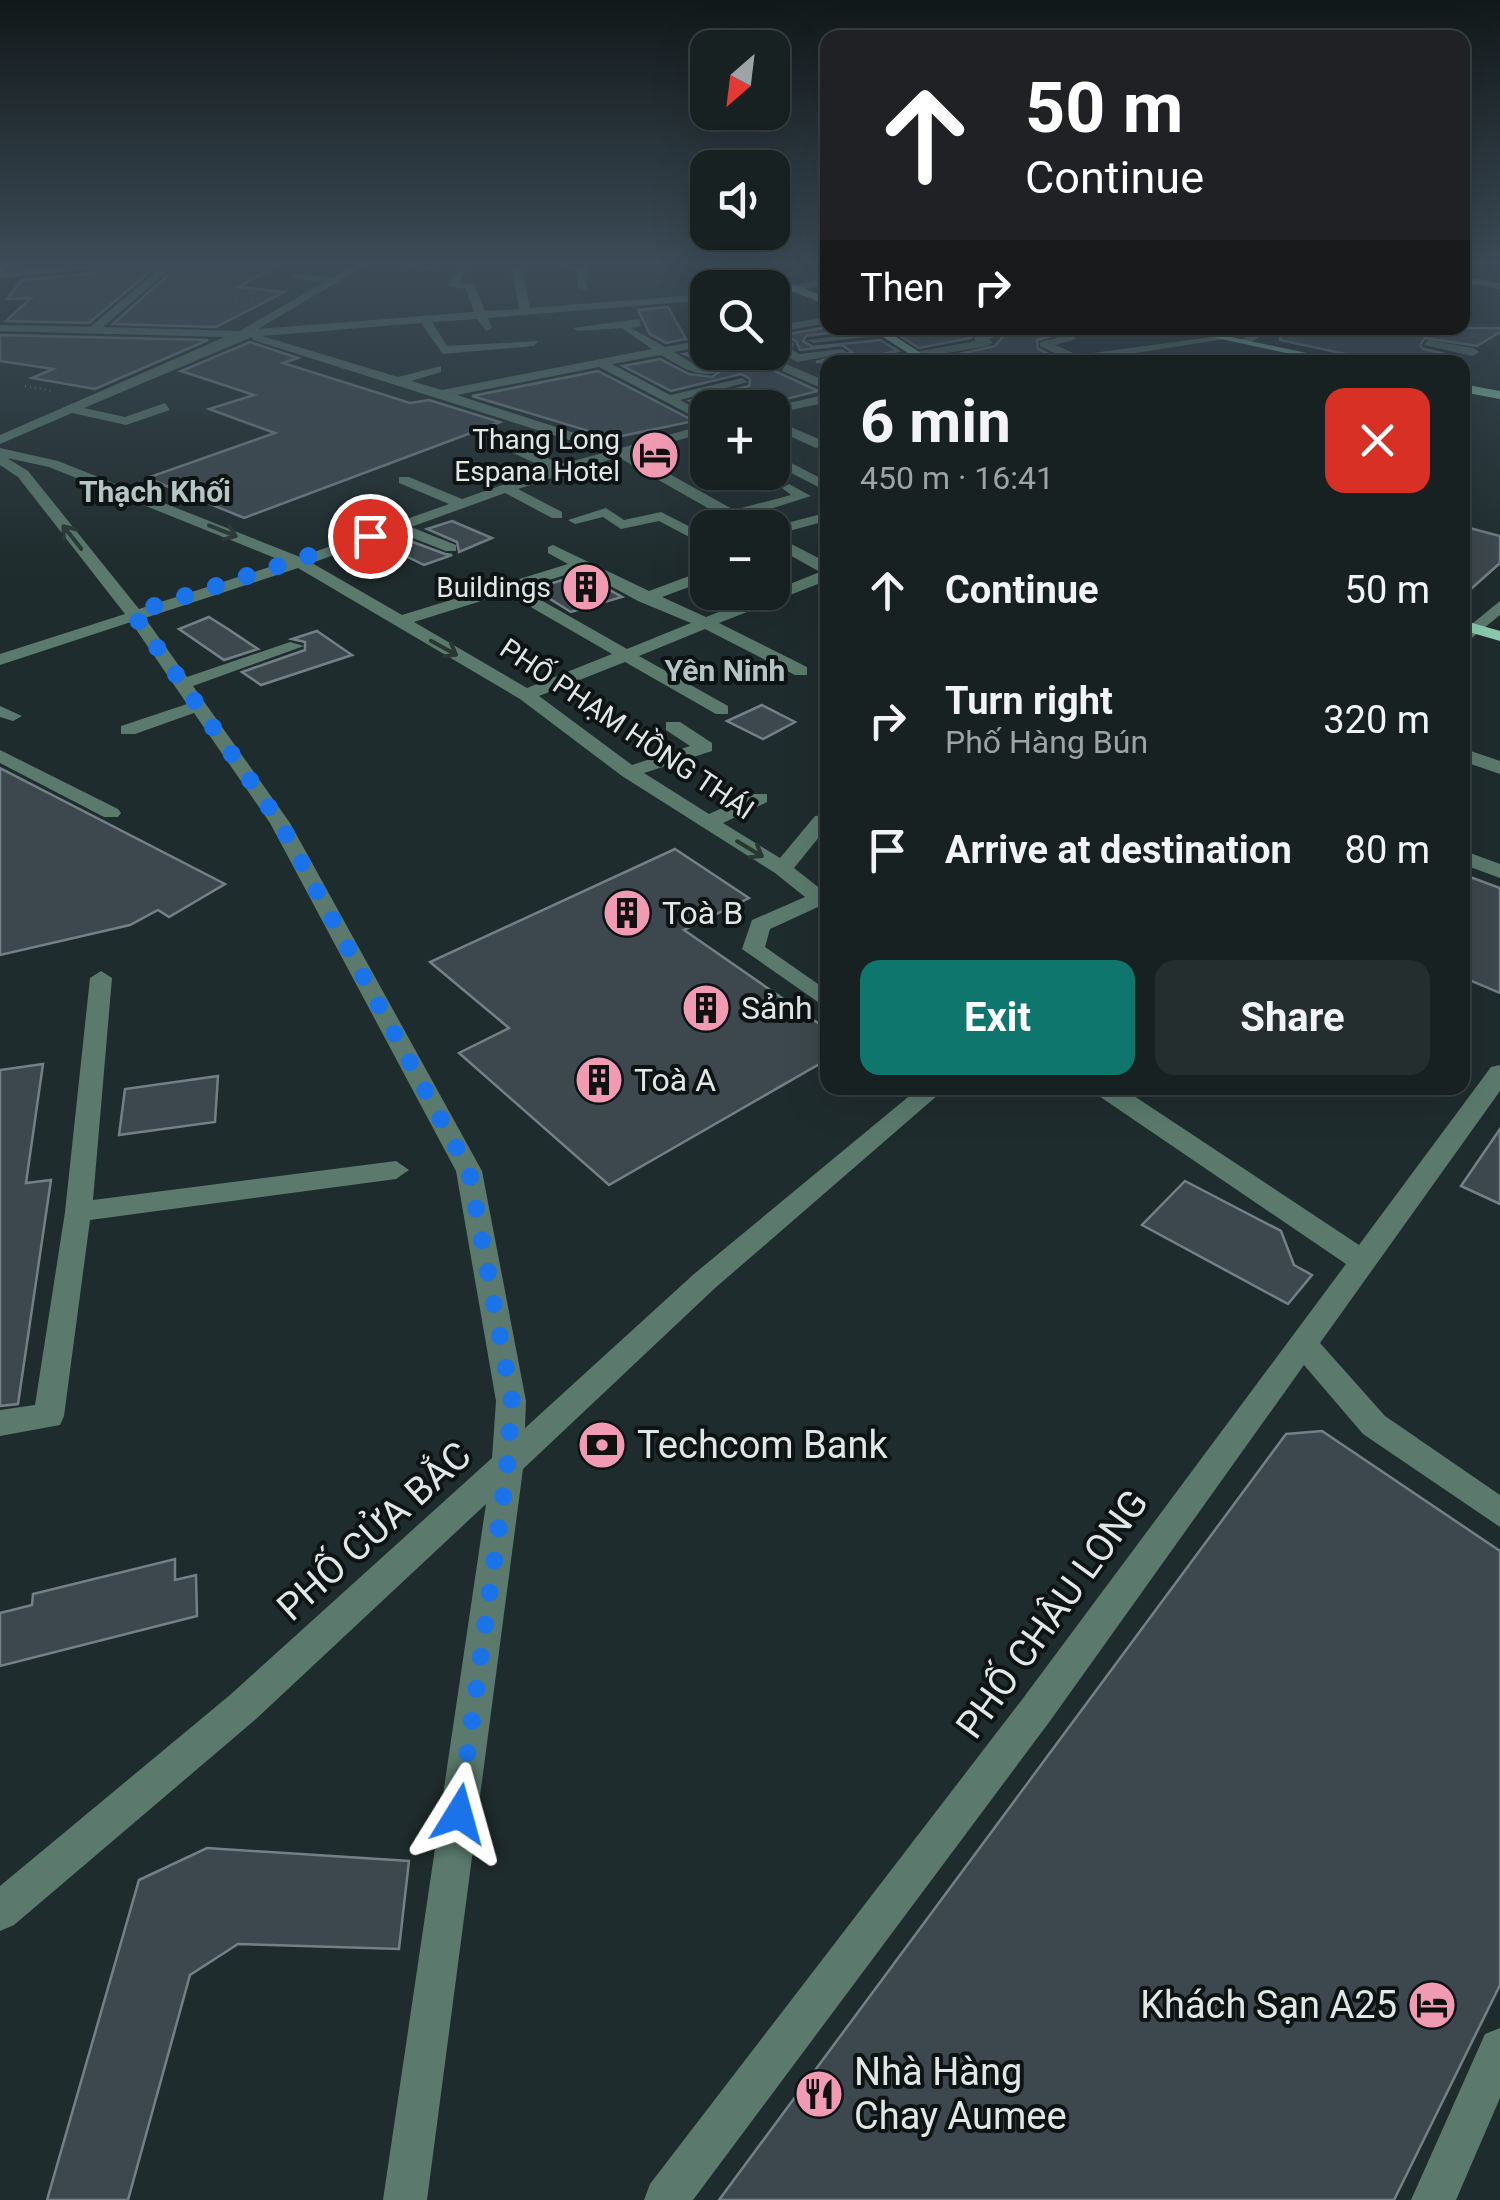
<!DOCTYPE html>
<meta charset="utf-8">
<style>
:root{--surface:#172122;--page:#242e2f;--text:#f1f3f6;--muted:#9ea3a5;--line:#363e40;--accent:#0f766e}
body{margin:0;font-family:Roboto,sans-serif;background:var(--page);color:var(--text);height:100vh;display:flex;flex-direction:column;font-size:38px;white-space:nowrap}
*{box-sizing:border-box;margin:0}
p{font-size:32px;color:var(--muted)}
.icon{flex:none;width:55px;height:55px;fill:none;stroke:currentColor;stroke-width:2;stroke-linecap:round;stroke-linejoin:round}
.map{position:relative;flex:1;overflow:hidden}
.sheet{position:absolute;left:820px;top:355px;width:650px;height:740px;display:flex;flex-direction:column;background:var(--surface);border-radius:20px;box-shadow:0 10px 40px #0002,0 0 0 2px var(--line)}
.sheet>*{flex:none}
.guide{position:absolute;left:820px;top:30px;width:650px;height:305px;border-radius:20px;box-shadow:0 10px 40px #0002,0 0 0 2px var(--line);background:#202124;color:#fff;overflow:hidden}
.needle{width:65px;rotate:208deg}
.buttons{position:absolute;left:690px;top:30px;display:grid;gap:20px}
.buttons a{display:grid;place-items:center;width:100px;height:100px;border-radius:20px;background:var(--surface);box-shadow:0 10px 40px #0002,0 0 0 2px var(--line);font-size:50px}
.pin{position:absolute;display:grid;place-items:center;width:85px;height:85px;color:#fff;margin:-42px;border:5px solid #fff;border-radius:50%;box-shadow:0 2px 10px #0007}
.me{position:absolute;width:110px;margin:-55px;rotate:8deg;stroke-linejoin:round;filter:drop-shadow(0 0 8px #0008)}
.turn{display:flex;align-items:center;gap:35px;height:210px;padding:0 40px;font-size:45px}
.turn .icon{width:130px;height:130px;stroke-width:2.5}
.turn b{display:block;font-size:70px;line-height:85px}
.then{display:flex;align-items:center;height:95px;padding:0 40px;background:#0003;gap:20px;font-size:38px}
.round{display:grid;place-items:center;flex:none;width:105px;height:105px;border-radius:20px;background:var(--page)}
.summary{display:flex;align-items:center;justify-content:space-between;height:170px;padding:0 40px}
h1{font-size:60px;font-weight:700;line-height:75px}
.button{display:flex;gap:20px;margin-top:auto;padding:20px 40px}
.button a{flex:1;height:115px;border-radius:20px;background:var(--accent);color:#fff;font-size:40px;font-weight:700;line-height:115px;text-align:center}
.button a+a{background:var(--page);color:var(--text)}
ul{padding:0;list-style:none}
li{display:flex;align-items:center;gap:30px;height:130px;padding:0 40px}
li div{flex:1}
li b{display:block;font-size:38px}
li em{font-style:normal}
.map>svg:first-child{display:block}
.green{fill:#273a1b}
.building{fill:#3d484e;stroke:#748087;stroke-width:2.5}
.lines{fill:none;stroke-linecap:round;stroke-linejoin:round}
.minor-tunnel{stroke:#3c4849;stroke-width:11;stroke-dasharray:11 6;stroke-linecap:butt}
.path{stroke:#6a7576;stroke-width:2.5;stroke-dasharray:1 4;stroke-linecap:butt}
.minor{fill:#5b7a6d;fill-rule:evenodd}
.major{fill:#8accb0;fill-rule:evenodd}
.oneway{stroke:#293733}
.route{stroke:#1a73e8;stroke-width:18;stroke-dasharray:0 32.4}
.labels{text-anchor:middle;dominant-baseline:central;stroke-width:8;stroke-linejoin:round;paint-order:stroke}
.far-poi-label{font-size:28px;fill:#dfe7e7;stroke:#0e1314;text-anchor:end}
.far-street-label{font-size:28px;fill:#dfe7e7;stroke:#0e1314}
.far-neighbourhood-label{font-size:30px;font-weight:bold;fill:#b5c5c5;stroke:#0e1314}
.poi-label{font-size:32px;fill:#dfe7e7;stroke:#0e1314;text-anchor:start}
.near-poi-label{font-size:38px;fill:#dfe7e7;stroke:#0e1314;text-anchor:start}
.near-street-label{font-size:38px;fill:#dfe7e7;stroke:#0e1314}
</style>
<div class="map">
<svg width="1500" height="2200" viewBox="0 0 1500 2200">
<rect width="100%" height="100%" fill="#1f2c2d"/>
<path class="green" d="M717,264h110v10l-36,7z"/>
<g class="building">
<path d="M96,264h63l-70,59 -83,-2 25,-23 -24,1 15,-19 74,-7z"/>
<path d="M180,264h99l-40,23 45,5 -68,35 -103,-3z"/>
<path d="M668,307l18,32 -20,4 -16,-9 -12,-24z"/>
<path d="M828,327l38,1 -60,8 -3,5 10,6 67,-7 18,11 -21,4v7h-61l36,-10 -10,-7 -42,5 -4,-9 -13,-6z"/>
<path d="M888,328h83l3,4 -3,6 -52,10z"/>
<path d="M994,328h67l8,3 -32,9 1,9 15,7 -4,2 -111,4 -1,-3 58,-13 10,-12z"/>
<path d="M1281,328h219v4l-23,14 -52,-8 -5,7 3,4 36,8 -9,5h-67l-103,-22z"/>
<path d="M0,335l208,5 -113,49 -63,-11 21,-9 -53,-8z"/>
<path d="M250,342l48,16 -15,5 127,40 19,-3 71,22 -256,96 -97,-40 128,-45 -66,-24 45,-14 -73,-24z"/>
<path d="M772,346l15,15 -32,1 63,29 -68,17 -42,2 -18,-9 59,-15 1,-7 -9,-5 -70,17 -48,-25 37,-7 29,15 23,3 11,-8 -39,-15 24,-4 39,15 11,-6 -6,-7h20z"/>
<path d="M598,371l96,50 -82,17 -140,-42z"/>
<path d="M452,521l40,17 -33,14 -2,-10 -30,-13z"/>
<path d="M1462,526l38,10v27l-38,34z"/>
<path d="M402,538l43,16 7,1 -28,10 -41,-20z"/>
<path d="M581,574l41,23 -51,15 -37,-23z"/>
<path d="M209,617l19,12 30,20 -34,11 -45,-31z"/>
<path d="M317,631l35,24 -91,30 -19,-13 63,-22v-8l-13,-3z"/>
<path d="M762,705l33,17 -32,17 -36,-18z"/>
<path d="M0,768l225,116 -56,33 -11,-7 -28,15 -130,30z"/>
<path d="M675,849l74,49 -65,32 144,100v29l-219,126 -150,-132 50,-25 -79,-66z"/>
<path d="M1462,874l38,14v105l-38,-16z"/>
<path d="M43,1064l-17,119 25,-3 -33,224 -18,2v-336z"/>
<path d="M218,1076l-3,46 -96,13 6,-46z"/>
<path d="M1500,1129v75l-39,-18z"/>
<path d="M1185,1181l96,50 13,34 18,10 -24,29 -146,-79z"/>
<path d="M1322,1431l178,120v434l-106,215h-675l567,-766z"/>
<path d="M175,1559v21l21,-5 1,41 -197,50v-53l32,-8 1,-11z"/>
<path d="M207,1848l202,13 -10,88 -161,-5 -48,31 -62,225h-81l92,-320z"/>
</g>
<g class="lines">
<path class="minor-tunnel" d="M764,354l18,9"/>
<g class="path">
<path d="M236,300l16,2"/>
<path d="M25,386l28,5"/>
</g>
<g class="minor">
<path d="M91,264l5,5 -96,9v-6z"/>
<path d="M165,264h11l-73,63 137,4 84,-49 -30,-3 -4,-5 44,3 22,-13h12l-110,65 216,-17 -8,-23 -18,-3 11,-22 9,2 -8,17 14,1 11,27 34,-2 -7,-39 5,-3 5,3 8,38 178,-14v6l-220,18 4,10 -6,3 -9,-12 -45,3 15,24 91,-5 -4,5 -91,8 -22,-31 -159,13 136,41 43,-11v6l-30,9 31,9 210,-41 -30,-21 -44,3 -6,-3 67,-9 2,7 -10,2 34,19 43,-8v7l-34,6 23,14 23,5c-21,9 -40,-5 -59,-16l-49,9 58,31 72,-17 6,4 -68,18 28,15v9l-109,-57 -142,28 164,53 87,-24v8l-76,21 102,57 57,-15 -9,-7 7,-4 22,12 -66,21 16,11h-18l-125,-71 -100,32 44,23v6h-10l-47,-25 -94,34 45,18v6h-10l-49,-19 -85,31 90,52 166,-51 -20,-11v-6l5,-2 96,46 59,-22v11l-46,17 44,20 114,-45 -48,-27v-17h-4l53,-14 7,3 -2,4 -52,14 54,28v17l-109,43 88,44v8h-12l-90,-46 -66,27 89,50v8h-12l-91,-52 -86,34 93,69 58,-19 -24,-16v-8h14l32,21v8l-68,22 65,41 44,-20h14v8l-44,21 57,35 35,-42 13,-1v11l-34,42 28,22 6,-1v22l-10,-4 -48,22 -5,18 63,44v18l-86,-60 10,-29 53,-23 -30,-24 -153,-97 -102,-77 -222,-131 -153,50 42,59 103,-35 14,4 -111,40 97,137 192,348 44,230 -1,27 169,-154 225,-186h27l-232,201 -191,180 -96,731h-44l103,-696 -230,215 -242,206 -14,6v-45l230,-191 262,-237 4,-57 -40,-230 -186,-348 -76,-110 -59,21h-14v-8l66,-22 -56,-82 -131,43v-11l125,-40 -107,-137 -18,-12v-17l58,13 242,96 149,-53 -50,-21v-6h10l53,22 86,-30 -35,-16v-6h10l38,17 46,-12 -354,-112 -1,-3 -168,71 41,9 40,-14 5,7 -44,15 -54,-12 -72,31v-9l225,-98 -225,-6v-6l90,2zM7,458l42,9 236,95 -146,47 -111,-138zM581,570l57,31 53,22 -64,26 -86,-49h-12v6l83,48 -85,34 -113,-66z"/>
<path d="M384,264l59,4 -5,3z"/>
<path d="M560,264l27,4v22l-9,-2v-16l-18,-4z"/>
<path d="M1462,276l38,7v6l-38,-7z"/>
<path d="M828,279v6l-56,10v-6z"/>
<path d="M828,317v6l-56,10v-7z"/>
<path d="M974,328h13l14,7 -12,4 4,4 -6,3 -92,16 -17,-3 97,-18 -1,-5 9,-2z"/>
<path d="M1262,328h14l-29,16 -10,-2z"/>
<path d="M883,330l4,5 -74,8 -6,-3z"/>
<path d="M772,334l23,10 -4,5 8,5 43,-5 6,4 -51,9 -20,-12 2,-5 -7,-3z"/>
<path d="M1072,334l4,5 -21,6 23,10 148,-20 6,3 -155,24h-28l14,-5 -23,-11v-4z"/>
<path d="M1428,340l45,8 6,4 -6,4 -49,-11z"/>
<path d="M723,352h20l11,6 -6,4z"/>
<path d="M786,364l42,18v9l-46,-20z"/>
<path d="M828,394v8l-56,12v-6h-5z"/>
<path d="M772,419l54,23 2,3 -12,3 -44,-20z"/>
<path d="M772,453l56,29v10l-56,-29z"/>
<path d="M606,508l18,12 37,-8 47,24v11l-49,-26 -38,8 -18,-12 -28,7 -7,-4z"/>
<path d="M1500,601v14l-38,31v-14z"/>
<path d="M0,706l22,10 -9,5 -13,-4z"/>
<path d="M1462,748l38,13v13l-38,-13z"/>
<path d="M0,750l118,59 3,4 -3,4h-14l-104,-54z"/>
<path d="M1462,850l38,14v14l-38,-14z"/>
<path d="M101,971l11,7 -19,222 303,-39 13,9 -13,9 -306,41 -26,196 -4,9 -60,11v-26l35,-5 30,-193 25,-234z"/>
<path d="M1500,1065v26l-180,252 65,73 115,79v32l-137,-93 -59,-69 -254,356 -357,479h-49l6,-16 374,-487 322,-433 -250,-170 -3,-6h29l237,157 132,-178z"/>
<path d="M1500,2028v70l-44,102h-45l74,-166z"/>
</g>
<g class="major">
<path d="M0,264h9l-9,12z"/>
<path d="M689,264c48,0 95,16 139,34v7l-52,-20z"/>
<path d="M869,328h13l53,34h-13z"/>
<path d="M1170,328h19l160,34h-21z"/>
<path d="M1462,384l38,7v8l-38,-7z"/>
<path d="M1462,620l38,11v10l-38,-11z"/>
</g>
</g>
<defs><path id="oneway-shaft" d="M-6 0H5M1.5-3L5.5 0L1.5 3" fill="none" stroke-width="1.6" stroke-linecap="round" stroke-linejoin="round" transform="scale(2.5)"/></defs>
<g class="oneway">
<use href="#oneway-shaft" transform="translate(223 531) rotate(22)"/>
<use href="#oneway-shaft" transform="translate(72 537) rotate(-128)"/>
<use href="#oneway-shaft" transform="translate(444 648) rotate(29)"/>
<use href="#oneway-shaft" transform="translate(750 849) rotate(31)"/>
</g>
<linearGradient id="sky" x2="0" y2="1"><stop stop-color="#111819"/><stop offset="0.46" stop-color="#3c4b57"/><stop offset="1" stop-color="#3c4b57" stop-opacity="0"/></linearGradient>
<rect width="1500" height="572" fill="url(#sky)"/>
<g class="lines">
<path class="route" d="M370,536l-237,77 147,210 189,348 43,230 -5,67 -48,346"/>
</g>
<defs>
<g id="hotel-disc" transform="scale(2.5)"><circle r="9.5" fill="#f19ab4" stroke="#0e1314"/><path d="M-6-4.5h1.5V1H6V5H4.5V3h-9V5H-6ZM-4 0a1.8 1.8 0 1 1 3.6 0ZM.5 0V-2.5h3Q6-2.5 6 0Z" fill="#111"/></g>
<g id="building-disc" transform="scale(2.5)"><circle r="9.5" fill="#f19ab4" stroke="#0e1314"/><path d="M-4-6H4V6H1V3H-1V6H-4ZM-2.5-4.3h1.7v1.8h-1.7ZM.8-4.3h1.7v1.8H.8ZM-2.5-1h1.7V.8h-1.7ZM.8-1h1.7V.8H.8Z" fill="#111"/></g>
<g id="bank-disc" transform="scale(2.5)"><circle r="9.5" fill="#f19ab4" stroke="#0e1314"/><path d="M-6-4H6V4H-6ZM0-2.3a2.3 2.3 0 1 0 0 4.6a2.3 2.3 0 1 0 0-4.6Z" fill="#111"/></g>
<g id="restaurant-disc" transform="scale(2.5)"><circle r="9.5" fill="#f19ab4" stroke="#0e1314"/><path d="M-5-6h1v4h1v-4h1v4h1v-4h1v5L-1.5 .5V6h-2V.5L-5-1ZM5-6V6H3V1.5H1.5Q1.5-4 5-6Z" fill="#111"/></g>
</defs>
<g fill-rule="evenodd">
<use href="#hotel-disc" x="655" y="455"/>
<use href="#building-disc" x="586" y="587"/>
<use href="#building-disc" x="627" y="913"/>
<use href="#building-disc" x="706" y="1008"/>
<use href="#building-disc" x="599" y="1080"/>
<use href="#bank-disc" x="602" y="1445"/>
<use href="#hotel-disc" x="1432" y="2005"/>
<use href="#restaurant-disc" x="819" y="2094"/>
</g>
<g class="labels">
<g class="far-poi-label">
<text x="620" y="439">Thang Long<tspan x="620" dy="32">Espana Hotel</tspan></text>
<text x="551" y="587">Buildings</text>
</g>
<g class="far-street-label">
<text transform="translate(627 729) rotate(34)">PHỐ PHẠM HỒNG THÁI</text>
</g>
<g class="far-neighbourhood-label">
<text x="155" y="491">Thạch Khối</text>
<text x="725" y="670">Yên Ninh</text>
</g>
<g class="poi-label">
<text x="662" y="913">Toà B</text>
<text x="741" y="1008">Sảnh</text>
<text x="634" y="1080">Toà A</text>
</g>
<g class="near-poi-label">
<text x="637" y="1445">Techcom Bank</text>
<text x="1397" y="2005" text-anchor="end">Khách Sạn A25</text>
<text x="854" y="2072">Nhà Hàng<tspan x="854" dy="44">Chay Aumee</tspan></text>
</g>
<g class="near-street-label">
<text transform="translate(374 1531) rotate(-42)">PHỐ CỬA BẮC</text>
<text transform="translate(1052 1614) rotate(-54)">PHỐ CHÂU LONG</text>
</g>
</g>
</svg>
<div class="buttons">
<a><svg class="needle" viewBox="-14 -14 28 28"><path d="M0-13l5 13h-10z" fill="#e53935"/><path d="M0 13l5-13h-10z" fill="#9ea3a5"/></svg></a>
<a><svg class="icon" aria-label="sound" viewBox="0 0 24 24"><path d="M4 9h4l5-4v14l-5-4H4zM17 9q2 3 0 6"/></svg></a>
<a><svg class="icon" aria-label="search" viewBox="0 0 24 24"><circle cx="10" cy="10" r="6"/><path d="M15 15l6 6"/></svg></a>
<a>+</a>
<a>−</a>
</div>
<div class="pin" style="left:370px;top:536px;background:#d93025"><svg class="icon" aria-label="arrive" viewBox="0 0 24 24"><path d="M6 21V4h12l-3 4 3 4H6"/></svg></div>
<svg class="me" style="left:459px;top:1814px" viewBox="-20 -20 40 40"><path d="M0-17L14 15 0 8-14 15z" fill="#1a73e8" stroke="#fff" stroke-width="4"/></svg>
<div class="guide">
<div class="turn"><svg class="icon" aria-label="ahead" viewBox="0 0 24 24"><path d="M12 20V5M6 11l6-6 6 6"/></svg><div><b>50 m</b>Continue</div></div>
<div class="then">Then<svg class="icon" aria-label="right" viewBox="0 0 24 24"><path d="M7 20v-9h11M14 6l5 5-5 5"/></svg></div>
</div>
<section class="sheet">
<div class="summary"><div><h1>6 min</h1><p>450 m · 16:41</p></div><a class="round" style="background:#d93025;color:#fff"><svg class="icon" aria-label="close" viewBox="0 0 24 24"><path d="M6 6l12 12M18 6L6 18"/></svg></a></div>
<ul>
<li><svg class="icon" aria-label="ahead" viewBox="0 0 24 24"><path d="M12 20V5M6 11l6-6 6 6"/></svg><div><b>Continue</b></div><em>50 m</em></li>
<li><svg class="icon" aria-label="right" viewBox="0 0 24 24"><path d="M7 20v-9h11M14 6l5 5-5 5"/></svg><div><b>Turn right</b><p>Phố Hàng Bún</p></div><em>320 m</em></li>
<li><svg class="icon" aria-label="arrive" viewBox="0 0 24 24"><path d="M6 21V4h12l-3 4 3 4H6"/></svg><div><b>Arrive at destination</b></div><em>80 m</em></li>
</ul>
<div class="button"><a>Exit</a><a>Share</a></div>
</section>
</div>
